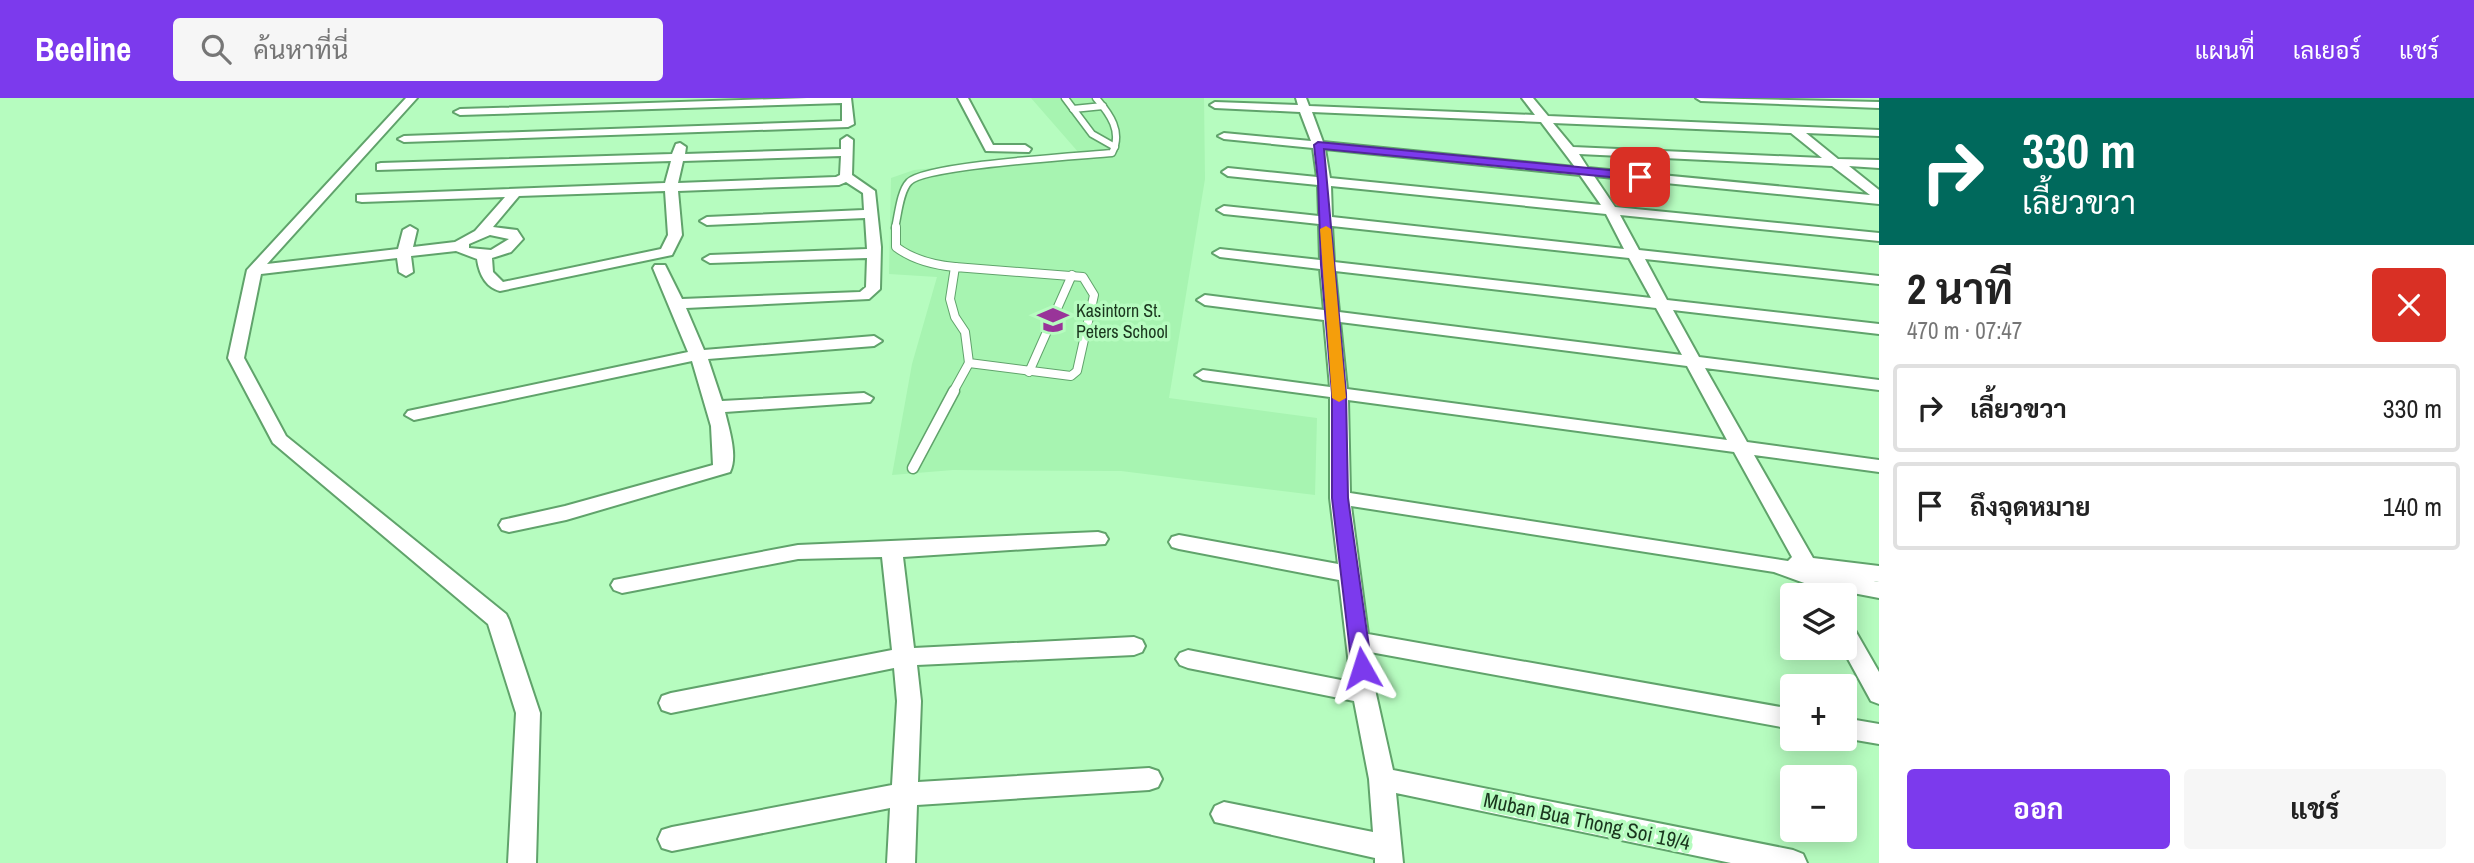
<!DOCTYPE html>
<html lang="th">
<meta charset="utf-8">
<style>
:root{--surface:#fff;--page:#f6f6f6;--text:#222;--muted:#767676;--line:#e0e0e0;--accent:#7c3aed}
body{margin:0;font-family:"Archivo Narrow",Sarabun,sans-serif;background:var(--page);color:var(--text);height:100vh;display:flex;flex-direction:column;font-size:26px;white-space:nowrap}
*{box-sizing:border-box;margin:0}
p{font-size:23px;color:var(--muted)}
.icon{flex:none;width:38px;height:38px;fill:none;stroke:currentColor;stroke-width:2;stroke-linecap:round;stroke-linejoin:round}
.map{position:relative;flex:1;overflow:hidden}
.panel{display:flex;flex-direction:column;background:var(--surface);width:595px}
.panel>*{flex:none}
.top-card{background:#00695c;color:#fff;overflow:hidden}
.buttons{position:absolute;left:1780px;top:485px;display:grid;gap:14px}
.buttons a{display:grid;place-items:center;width:77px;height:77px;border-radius:7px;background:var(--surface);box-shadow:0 4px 18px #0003;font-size:35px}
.pin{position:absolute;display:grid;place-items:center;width:60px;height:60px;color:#fff;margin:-30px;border-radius:14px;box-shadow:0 4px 10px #0006}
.me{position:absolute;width:77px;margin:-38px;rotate:354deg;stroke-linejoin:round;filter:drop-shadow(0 0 5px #0008)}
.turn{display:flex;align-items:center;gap:24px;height:147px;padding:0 28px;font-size:32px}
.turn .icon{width:91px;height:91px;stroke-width:2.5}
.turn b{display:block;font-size:49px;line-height:60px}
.round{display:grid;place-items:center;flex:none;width:74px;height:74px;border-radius:7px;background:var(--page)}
.summary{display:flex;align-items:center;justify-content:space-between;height:119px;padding:0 28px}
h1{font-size:42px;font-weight:700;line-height:52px}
.cta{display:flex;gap:14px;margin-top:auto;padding:14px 28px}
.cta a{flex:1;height:80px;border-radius:7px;background:var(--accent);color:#fff;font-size:28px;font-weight:700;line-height:80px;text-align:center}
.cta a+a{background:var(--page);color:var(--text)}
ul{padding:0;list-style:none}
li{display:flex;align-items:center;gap:21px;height:88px;margin:0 14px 10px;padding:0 14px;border:4px solid var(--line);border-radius:7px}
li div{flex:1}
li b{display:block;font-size:26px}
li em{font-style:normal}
header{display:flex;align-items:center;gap:42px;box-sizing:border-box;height:98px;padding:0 35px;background:var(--accent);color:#fff}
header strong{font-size:33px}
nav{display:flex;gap:38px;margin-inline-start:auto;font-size:24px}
.search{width:490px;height:63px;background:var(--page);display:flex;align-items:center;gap:18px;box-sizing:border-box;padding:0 24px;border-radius:7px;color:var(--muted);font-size:26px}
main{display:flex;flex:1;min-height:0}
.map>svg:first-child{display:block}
.built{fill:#a7f4b1}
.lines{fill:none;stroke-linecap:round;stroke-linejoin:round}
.lane-far2-casing{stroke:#60a36b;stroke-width:9}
.lane-far1-casing{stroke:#60a36b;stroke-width:10}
.lane-casing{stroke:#60a36b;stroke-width:13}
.street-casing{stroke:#60a36b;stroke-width:4}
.lane-far2{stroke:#fff;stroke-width:6}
.lane-far1{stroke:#fff;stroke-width:8}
.lane{stroke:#fff;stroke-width:10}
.street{fill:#fff;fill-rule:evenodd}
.route{fill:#7c3aed;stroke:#51269a;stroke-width:2}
.slow{fill:#f59e0b}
.labels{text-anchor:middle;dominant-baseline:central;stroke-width:7;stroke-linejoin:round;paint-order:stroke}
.poi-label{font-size:18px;fill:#1a361e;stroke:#b6fcbf;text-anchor:start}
.near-street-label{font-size:21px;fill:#1a361e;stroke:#b6fcbf}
</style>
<header>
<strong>Beeline</strong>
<div class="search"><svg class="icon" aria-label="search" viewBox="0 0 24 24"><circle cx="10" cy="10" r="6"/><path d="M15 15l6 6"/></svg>ค้นหาที่นี่</div>
<nav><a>แผนที่</a><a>เลเยอร์</a><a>แชร์</a></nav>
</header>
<main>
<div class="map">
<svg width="1879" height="765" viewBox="0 0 1879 765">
<rect width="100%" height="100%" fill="#b6fcbf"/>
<path class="built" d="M1031,0h173l1,81 -36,219 148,20 -2,77 -194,-24 -168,-1 -61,5 20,-111 25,-87 -48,-3 2,-96 23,-8 165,-17z"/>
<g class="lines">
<g class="lane-far2-casing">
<g id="lane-far2">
<path d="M1065,0l27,36 23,13"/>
<path d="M1073,11l30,-3"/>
<path d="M895,130c3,-12 5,-37 14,-46 15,-17 172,-26 203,-29 11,-21 -2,-39 -16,-55"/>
</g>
</g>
<g class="lane-far1-casing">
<g id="lane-far1">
<path d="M896,129v20c17,13 38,18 59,20"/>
<path d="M955,169l128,10 11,18 -17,76 -6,5 -102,-13 -4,-31 -10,-15 -5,-18z"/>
<path d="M1029,274l43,-97"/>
<path d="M953,294l16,-29"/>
</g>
</g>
<g class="lane-casing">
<path id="lane" d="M913,370l41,-77"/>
</g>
<g class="street-casing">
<g id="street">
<path d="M406,0h11l-150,166 131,-15 5,-19 7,-4 7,4 -4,17 42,-5 20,-11 30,-34 -143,5 -5,-1v-6l308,-12 6,-22 -294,9v-6l4,-1 291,-9 4,-10 4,-1 6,4 -1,7 156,-5v-9l6,-4 6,4 -1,35 23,16 6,56 -1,42 -11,10 -183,9 18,42 170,-14 8,5 -8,5 -166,13 14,42 142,-8 9,5 -3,4 -145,10c4,17 13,44 5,60l-164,48 -57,12 -7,-2 -3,-5 3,-5 63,-14 148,-41 -2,-39 -19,-65 -278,59 -9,-5 3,-4 280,-59 -35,-84 2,-3h10l17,34 178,-7 6,-5 1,-29 -157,5 -7,-4 7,-4 157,-6 -2,-31 -158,7 -7,-4 7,-4 157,-7 -1,-17 -17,-11 -7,3 -161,6 4,44 -10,20 -172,36c-15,-4 -21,-18 -23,-32l-21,-8 -45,5 2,16 -7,4 -7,-4 -2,-14 -136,16 -17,84 42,78 220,178 3,6 31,93 -4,150h-28l8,-150 -28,-89 -215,-181 -45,-85 19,-88zM841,58l-1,19 -4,2 -158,6 5,-22zM665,93l3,44 -7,14 -158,33 -10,-10 -1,-14 19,-6 12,-13 -6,-9 -24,-3 26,-31zM490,137l19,4 -18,11 -22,-2v-4z"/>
<path d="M807,0h44l3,26 -6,3 -444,15 -6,-3 6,-3 438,-15v-18l-382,12 -6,-3 6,-3z"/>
<path d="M958,0h10l25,47h32l6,4 -2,3 -43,-1z"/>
<path d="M1296,0h10l3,8 226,9 -13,-17h11l15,18 331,14v6l-73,-3 32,26 41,1v8l-30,-2 30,24v14l-285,-28 21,31 264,26v8l-259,-26 19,35 240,26v8l-234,-25 22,41 212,24v10l-206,-24 26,47 180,23v10l-174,-22 42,74 132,18v12l-125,-17 59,103 66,8v16l-16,-3 16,3v16l-47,-9 3,6h-22l-6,-11 -33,-12 -423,-66 17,128 424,75v20l-422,-77 6,42 17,76 400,80 10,4 4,9h-76l-335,-70 7,70h-28v-5l-160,-36 -4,-8 4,-8 9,-4 149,30 -4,-53 -15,-78 -166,-33 -8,-3 -4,-6 4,-6 8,-3 163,32 -12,-102 -160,-31 -7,-2 -3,-5 3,-5 7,-2 159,29 -8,-66v-101l-127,-17 -8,-5 8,-5 127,17 -6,-67 -119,-15 -8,-5 8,-5 119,15 -4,-41 -100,-12 -7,-4 7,-4 100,11 -1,-36 -95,-10 -7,-4 7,-4 95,10 -1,-31 -90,-9 -6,-4 6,-4 89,9 -4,-29 -89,-9 -6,-3 6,-3 87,8 -11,-29 -85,-4 -5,-3 5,-3 83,3zM1312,14l229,10 34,45 -252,-25zM1553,25l238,10 31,25 -249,-11zM1325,51l255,26 21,30 -271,-27zM1579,56l253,12 38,29 -282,-27zM1331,88l275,28 18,35 -292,-32zM1332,128l297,32 22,40 -317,-36zM1335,173l321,37 26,47 -343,-43zM1340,224l347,44 40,74 -380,-51zM1348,302l386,52 58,105 -4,4 -438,-68z"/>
<path d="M1696,0l183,4v6l-178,-7z"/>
<path d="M1098,434l7,2 3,5 -3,5 -202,13 11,91 220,-11 8,3 3,6 -3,6 -8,3 -217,10 4,36 -3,81 231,-14 9,3 4,8 -4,8 -9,3 -232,15 -2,58h-28l3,-55 -218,43 -10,-3 -4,-9 4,-9 10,-3 220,-42 5,-84 -3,-33 -223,45 -9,-3 -3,-7 3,-7 9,-3 221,-43 -10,-93 -84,2 -176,34 -8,-3 -3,-5 3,-5 184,-35z"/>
<path d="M1844,525l8,2 27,47v32l-8,-3 -29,-53h2z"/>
<path d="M1844,620l35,6v20l-35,-6z"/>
</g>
</g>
<use href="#lane-far2" class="lane-far2"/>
<use href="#lane-far1" class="lane-far1"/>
<use href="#lane" class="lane"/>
<use href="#street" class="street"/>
</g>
<path class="route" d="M1318,44l322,31 5,4 -5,3 -316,-31 22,244 2,105 24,170 -3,5 -7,2 -7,-2 -3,-5 -20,-170v-105l-11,-128 -3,-84 -4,-36z"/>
<path class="slow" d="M1326,128l5,3 15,169 -7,4 -7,-4 -12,-169z"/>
<defs>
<g id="school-bare" transform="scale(2.415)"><path d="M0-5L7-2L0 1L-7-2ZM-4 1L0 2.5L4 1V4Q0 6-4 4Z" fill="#993499" stroke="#b6fcbf" stroke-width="2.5" paint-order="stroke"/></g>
</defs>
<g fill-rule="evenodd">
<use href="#school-bare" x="1053" y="222"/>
</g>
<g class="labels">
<g class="poi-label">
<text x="1076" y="212">Kasintorn St.<tspan x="1076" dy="21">Peters School</tspan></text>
</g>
<g class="near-street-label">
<text transform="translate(1587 723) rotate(12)">Muban Bua Thong Soi 19/4</text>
</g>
</g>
</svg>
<div class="buttons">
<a><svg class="icon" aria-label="layers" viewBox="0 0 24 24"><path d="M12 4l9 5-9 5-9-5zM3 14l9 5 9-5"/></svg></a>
<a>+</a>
<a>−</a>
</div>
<div class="pin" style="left:1640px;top:79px;background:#d93025"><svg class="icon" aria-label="arrive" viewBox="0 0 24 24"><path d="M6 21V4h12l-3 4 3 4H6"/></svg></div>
<svg class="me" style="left:1362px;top:570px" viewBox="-20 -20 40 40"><path d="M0-17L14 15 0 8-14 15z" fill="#7c3aed" stroke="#fff" stroke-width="4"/></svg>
</div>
<section class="panel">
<div class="top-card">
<div class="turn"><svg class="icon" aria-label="right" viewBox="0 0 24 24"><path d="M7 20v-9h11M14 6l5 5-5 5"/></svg><div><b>330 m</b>เลี้ยวขวา</div></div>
</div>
<div class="summary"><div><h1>2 นาที</h1><p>470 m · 07:47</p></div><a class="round" style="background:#d93025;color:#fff"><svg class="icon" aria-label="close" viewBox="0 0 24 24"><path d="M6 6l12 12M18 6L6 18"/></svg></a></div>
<ul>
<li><svg class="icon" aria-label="right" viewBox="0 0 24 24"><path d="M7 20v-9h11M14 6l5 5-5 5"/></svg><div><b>เลี้ยวขวา</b></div><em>330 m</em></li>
<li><svg class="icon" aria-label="arrive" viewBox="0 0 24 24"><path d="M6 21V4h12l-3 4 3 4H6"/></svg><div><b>ถึงจุดหมาย</b></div><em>140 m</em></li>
</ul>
<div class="cta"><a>ออก</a><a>แชร์</a></div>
</section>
</main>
